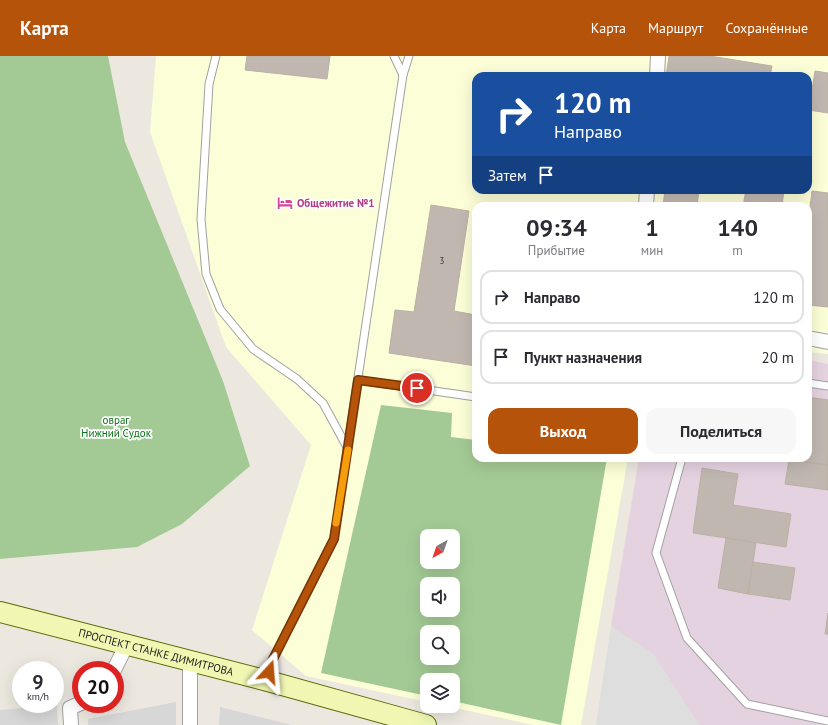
<!DOCTYPE html>
<html lang="ru">
<meta charset="utf-8">
<style>
:root{--surface:#fff;--page:#f7f7f7;--text:#2b2b33;--muted:#7c7c81;--line:#e1e1e2;--accent:#b45309}
body{margin:0;font-family:"PT Sans",sans-serif;background:var(--page);color:var(--text);height:100vh;display:flex;flex-direction:column;font-size:15px;white-space:nowrap}
*{box-sizing:border-box;margin:0}
p{font-size:13px;color:var(--muted)}
.icon{flex:none;width:22px;height:22px;fill:none;stroke:currentColor;stroke-width:2;stroke-linecap:round;stroke-linejoin:round}
.map{position:relative;flex:1;overflow:hidden}
.details{position:absolute;left:472px;top:146px;width:340px;height:260px;display:flex;flex-direction:column;background:var(--surface);border-radius:12px;box-shadow:0 4px 16px #0002}
.details>*{flex:none}
.guide{position:absolute;left:472px;top:16px;width:340px;height:122px;border-radius:12px;box-shadow:0 4px 16px #0002;background:#1a4fa0;color:#fff;overflow:hidden}
.needle{width:26px;rotate:220deg}
.tools{position:absolute;left:420px;top:473px;display:grid;gap:8px}
.tools a{display:grid;place-items:center;width:40px;height:40px;border-radius:8px;background:var(--surface);box-shadow:0 4px 16px #0002;font-size:20px}
.speed{position:absolute;left:12px;top:605px;display:flex;gap:8px;font-size:20px;font-weight:700;text-align:center}
.speed>*{display:grid;place-content:center;width:52px;height:52px;border-radius:50%;background:var(--surface);box-shadow:0 4px 16px #0002;line-height:1}
.speed small{font-size:10px;font-weight:400}
.speed .limit{border:6px solid #d22;background:#fff;color:#111}
.pin{position:absolute;display:grid;place-items:center;width:34px;height:34px;color:#fff;margin:-17px;border:2px solid #fff;border-radius:50%;box-shadow:0 1px 4px #0007}
.me{position:absolute;width:44px;margin:-22px;rotate:19deg;stroke-linejoin:round;filter:drop-shadow(0 0 3px #0008)}
.turn{display:flex;align-items:center;gap:14px;height:84px;padding:0 16px;font-size:18px}
.turn .icon{width:52px;height:52px;stroke-width:2.5}
.turn b{display:block;font-size:28px;line-height:34px}
.then{display:flex;align-items:center;height:38px;padding:0 16px;background:#0003;gap:8px;font-size:15px}
.eta{display:flex;justify-content:space-evenly;align-items:center;height:68px;text-align:center}
.eta b{font-size:24px;font-weight:800;line-height:28px}
.primary-button{display:flex;gap:8px;margin-top:auto;padding:8px 16px}
.primary-button a{flex:1;height:46px;border-radius:12px;background:var(--accent);color:#fff;font-size:16px;font-weight:800;line-height:46px;text-align:center}
.primary-button a+a{background:var(--page);color:var(--text)}
ul{padding:0;list-style:none}
li{display:flex;align-items:center;gap:12px;height:54px;margin:0 8px 6px;padding:0 8px;border:2px solid var(--line);border-radius:12px}
li div{flex:1}
li b{display:block;font-size:15px}
li em{font-style:normal}
header{display:flex;align-items:center;gap:24px;box-sizing:border-box;height:56px;padding:0 20px;background:var(--accent);color:#fff}
header strong{font-size:19px}
nav{display:flex;gap:22px;margin-inline-start:auto;font-size:14px}
.map>svg:first-child{display:block}
.residential{fill:#d8d7d7}
.industrial{fill:#e5d2e1}
.education{fill:#fcfed7;fill-rule:evenodd}
.forest{fill:#a3ca95;fill-rule:evenodd}
.parking{fill:#dedede}
.building{fill:#c0b8b0;stroke:#bdafa3}
.lines{fill:none;stroke-linecap:round;stroke-linejoin:round}
.service-casing{stroke:#a1a1a1;stroke-width:9}
.minor-casing{stroke:#a1a1a1;stroke-width:16}
.secondary-casing{stroke:#5d6b07;stroke-width:22}
.service{stroke:#fff;stroke-width:7}
.minor{stroke:#fff;stroke-width:14}
.secondary{stroke:#f1f7b3;stroke-width:20}
.route-casing{stroke:#753606;stroke-width:10}
.route{stroke:#b45309;stroke-width:7}
.slow{stroke:#f59e0b;stroke-width:7}
.labels{text-anchor:middle;dominant-baseline:central;stroke-width:3.5;stroke-linejoin:round;paint-order:stroke}
.number-label{font-size:9px;fill:#444240}
.hotel-label{font-size:11px;font-weight:bold;fill:#b23c85;stroke:#fff;text-anchor:start}
.park-label{font-size:11px;fill:#0e731a;stroke:#fff}
.street-label{font-size:11px;fill:#1a1a1a;stroke:#fff}
</style>
<header>
<strong>Карта</strong>
<nav><a>Карта</a><a>Маршрут</a><a>Сохранённые</a></nav>
</header>
<div class="map">
<svg width="828" height="669" viewBox="0 0 828 669">
<rect width="100%" height="100%" fill="#ece8e0"/>
<g class="residential">
<path d="M176,646v23h-88v-6z"/>
<path d="M57,649l1,20h-58v-15z"/>
<path d="M220,651l72,18h-73z"/>
</g>
<path class="industrial" d="M808,304l20,4v361h-129l-46,-71 -42,-28 28,-168h169z"/>
<path class="education" d="M156,0h672v298l-20,-2v-146h-332v252h152l-47,267h-47l-88,-19h7v-26h-26v22l-121,-26 -54,-46 59,-185 -85,-98 -76,-215zM476,20h332v114h-332zM427,480h26v26h-26zM427,528h26v26h-26zM427,576h26v26h-26z"/>
<g class="forest">
<path d="M0,0h108l17,86 98,239 27,85 -68,58 -45,23 -137,12z"/>
<path d="M381,349l71,8 -1,24 25,3v18h131l-46,267 -108,-24v-21h-26v16l-106,-23zM427,480h26v26h-26zM427,528h26v26h-26zM427,576h26v26h-26z"/>
</g>
<path class="parking" d="M611,570l42,28 46,71h-103z"/>
<g class="building">
<path d="M247,0h83l-3,23 -82,-9z"/>
<path d="M669,0h41l62,10 -2,10h-104z"/>
<path d="M815,15l13,2v40l-19,-3z"/>
<path d="M665,134h34l-2,16h-34z"/>
<path d="M746,134h38l-2,16h-39z"/>
<path d="M812,135l16,2v114l-20,-2v-81z"/>
<path d="M431,149l38,6 -15,100 22,4v51l-87,-13 6,-43 19,2z"/>
<path d="M808,341l20,3v65l-39,-5v-2h19z"/>
<path d="M789,404l39,5v25l-43,-6z"/>
<path d="M702,412l36,6 -5,31 58,9 -5,33 -93,-14z"/>
<path d="M726,482l30,5 -8,51 -30,-6z"/>
<path d="M753,506l42,6 -5,32 -42,-6z"/>
<path d="M828,557v21h-3z"/>
</g>
<g class="lines">
<g class="service-casing">
<g id="service">
<path d="M216,0l-7,28 -8,135 5,55 14,35 33,40 44,30 26,24 25,46"/>
<path d="M403,19l6,-19"/>
<path d="M358,324l118,17"/>
<path d="M808,327l20,3"/>
<path d="M682,402l-26,95 31,85 60,66 81,17"/>
<path d="M268,623l3,-16 63,-124 69,-464 -9,-19"/>
</g>
</g>
<g class="minor-casing">
<g id="minor">
<path d="M657,20l1,-20"/>
<path d="M646,150l1,-16"/>
<path d="M808,282l20,4"/>
<path d="M190,605v64"/>
<path d="M114,614l13,-26"/>
<path d="M71,669l-1,-17 11,-5"/>
</g>
</g>
<g class="secondary-casing">
<g id="secondary">
<path id="s1" d="M0,556l268,69 158,44"/>
</g>
</g>
<use href="#service" class="service"/>
<use href="#minor" class="minor"/>
<use href="#secondary" class="secondary"/>
</g>
<g class="lines">
<g class="route-casing">
<path id="route" d="M269,616l2,-9 63,-124 24,-159 59,8"/>
</g>
<use href="#route" class="route"/>
<path class="slow" d="M336,467l12,-73"/>
</g>
<defs>
<g id="hotel-bare" transform="scale(1.2)"><path d="M-6-4.5h1.5V1H6V5H4.5V3h-9V5H-6ZM-4 0a1.8 1.8 0 1 1 3.6 0ZM.5 0V-2.5h3Q6-2.5 6 0Z" fill="#d1479c" stroke="#fff" stroke-width="2.5" paint-order="stroke"/></g>
</defs>
<g fill-rule="evenodd">
<use href="#hotel-bare" x="285" y="147"/>
</g>
<g class="labels">
<g class="number-label">
<text x="442" y="204">3</text>
</g>
<g class="hotel-label">
<text x="297" y="147">Общежитие №1</text>
</g>
<g class="park-label">
<text x="116" y="364">овраг<tspan x="116" dy="13">Нижний Судок</tspan></text>
</g>
<g class="street-label">
<text stroke="none"><textPath href="#s1" startOffset="161">ПРОСПЕКТ СТАНКЕ ДИМИТРОВА</textPath></text>
</g>
</g>
</svg>
<div class="tools">
<a><svg class="needle" viewBox="-14 -14 28 28"><path d="M0-13l5 13h-10z" fill="#e53935"/><path d="M0 13l5-13h-10z" fill="#7c7c81"/></svg></a>
<a><svg class="icon" aria-label="sound" viewBox="0 0 24 24"><path d="M4 9h4l5-4v14l-5-4H4zM17 9q2 3 0 6"/></svg></a>
<a><svg class="icon" aria-label="search" viewBox="0 0 24 24"><circle cx="10" cy="10" r="6"/><path d="M15 15l6 6"/></svg></a>
<a><svg class="icon" aria-label="layers" viewBox="0 0 24 24"><path d="M12 4l9 5-9 5-9-5zM3 14l9 5 9-5"/></svg></a>
</div>
<div class="speed"><div>9<small>km/h</small></div><div class="limit">20</div></div>
<div class="pin" style="left:417px;top:332px;background:#d93025"><svg class="icon" aria-label="arrive" viewBox="0 0 24 24"><path d="M6 21V4h12l-3 4 3 4H6"/></svg></div>
<svg class="me" style="left:269px;top:616px" viewBox="-20 -20 40 40"><path d="M0-17L14 15 0 8-14 15z" fill="#b45309" stroke="#fff" stroke-width="4"/></svg>
<div class="guide">
<div class="turn"><svg class="icon" aria-label="right" viewBox="0 0 24 24"><path d="M7 20v-9h11M14 6l5 5-5 5"/></svg><div><b>120 m</b>Направо</div></div>
<div class="then">Затем<svg class="icon" aria-label="arrive" viewBox="0 0 24 24"><path d="M6 21V4h12l-3 4 3 4H6"/></svg></div>
</div>
<section class="details">
<div class="eta">
<div><b>09:34</b><p>Прибытие</p></div>
<div><b>1</b><p>мин</p></div>
<div><b>140</b><p>m</p></div>
</div>
<ul>
<li><svg class="icon" aria-label="right" viewBox="0 0 24 24"><path d="M7 20v-9h11M14 6l5 5-5 5"/></svg><div><b>Направо</b></div><em>120 m</em></li>
<li><svg class="icon" aria-label="arrive" viewBox="0 0 24 24"><path d="M6 21V4h12l-3 4 3 4H6"/></svg><div><b>Пункт назначения</b></div><em>20 m</em></li>
</ul>
<div class="primary-button"><a>Выход</a><a>Поделиться</a></div>
</section>
</div>
